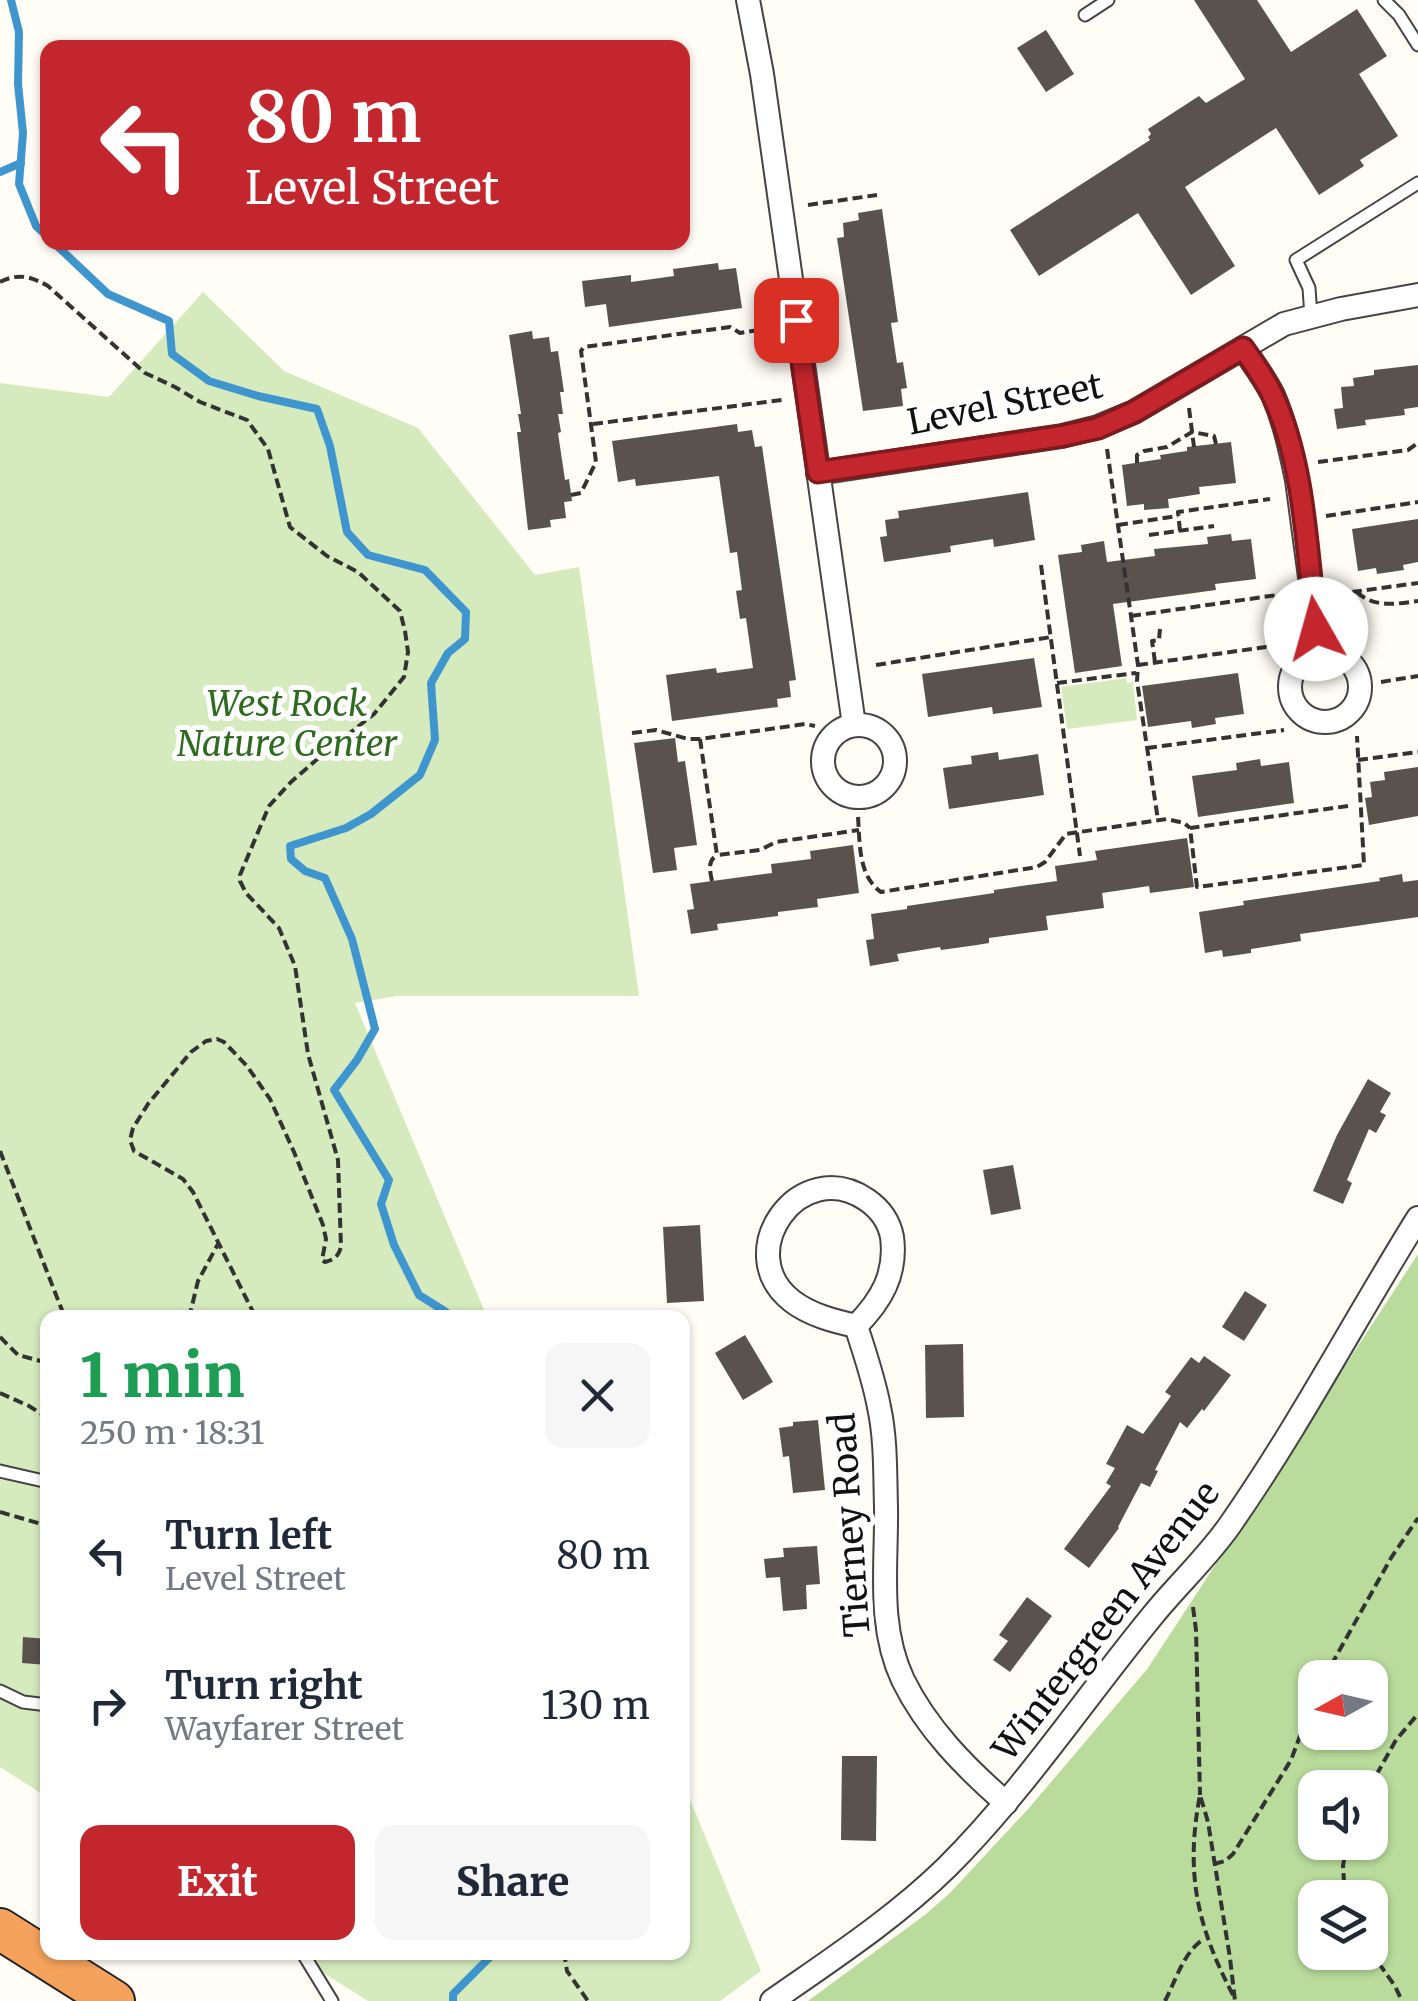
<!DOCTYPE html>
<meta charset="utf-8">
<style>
:root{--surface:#fff;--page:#f6f6f7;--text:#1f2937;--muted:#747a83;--accent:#c4262e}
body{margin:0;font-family:Merriweather,serif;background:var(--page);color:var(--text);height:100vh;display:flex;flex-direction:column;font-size:38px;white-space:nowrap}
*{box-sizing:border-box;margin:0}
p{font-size:32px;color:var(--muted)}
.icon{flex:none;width:55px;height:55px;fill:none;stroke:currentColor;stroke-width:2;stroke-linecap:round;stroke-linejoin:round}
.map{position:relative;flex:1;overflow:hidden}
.drawer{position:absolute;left:40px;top:1310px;width:650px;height:650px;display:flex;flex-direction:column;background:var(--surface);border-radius:20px;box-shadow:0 2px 8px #0004}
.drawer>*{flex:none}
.guide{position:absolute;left:40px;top:40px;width:650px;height:210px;border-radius:20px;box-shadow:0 2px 8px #0004;background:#c4262e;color:#fff;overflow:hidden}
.needle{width:65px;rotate:262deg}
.tools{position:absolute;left:1298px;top:1660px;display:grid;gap:20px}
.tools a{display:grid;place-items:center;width:90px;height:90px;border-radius:20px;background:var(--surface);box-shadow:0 2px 8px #0004;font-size:50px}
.pin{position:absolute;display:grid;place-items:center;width:85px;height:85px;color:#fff;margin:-42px;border-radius:20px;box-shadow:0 5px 15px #0006}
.me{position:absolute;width:110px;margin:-55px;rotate:353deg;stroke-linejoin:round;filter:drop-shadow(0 0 8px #0008)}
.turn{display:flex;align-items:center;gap:35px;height:210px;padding:0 40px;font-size:45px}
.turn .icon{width:130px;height:130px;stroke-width:2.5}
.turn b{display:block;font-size:70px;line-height:85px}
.round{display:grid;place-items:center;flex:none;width:105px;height:105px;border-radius:20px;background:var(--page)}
.head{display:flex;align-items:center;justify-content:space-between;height:170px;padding:0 40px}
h1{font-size:60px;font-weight:800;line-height:75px;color:#1e9e55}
.cta{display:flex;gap:20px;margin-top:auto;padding:20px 40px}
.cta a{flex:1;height:115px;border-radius:20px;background:var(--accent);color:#fff;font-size:40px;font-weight:800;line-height:115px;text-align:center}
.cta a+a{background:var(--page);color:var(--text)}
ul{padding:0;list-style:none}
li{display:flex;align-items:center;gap:30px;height:150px;padding:0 40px}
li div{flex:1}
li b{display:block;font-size:38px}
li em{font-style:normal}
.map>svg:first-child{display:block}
.green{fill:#d5ebbd}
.forest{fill:#b9dc9c;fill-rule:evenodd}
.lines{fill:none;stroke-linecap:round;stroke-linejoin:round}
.stream{stroke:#3f96cf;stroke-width:8}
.building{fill:#5a524d}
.service-casing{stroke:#444;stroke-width:15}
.minor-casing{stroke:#444;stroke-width:26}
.motorway-casing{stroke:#222;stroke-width:44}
.path{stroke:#333;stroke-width:4;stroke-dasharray:10 5;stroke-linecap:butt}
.service{stroke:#fff;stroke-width:11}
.minor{stroke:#fff;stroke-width:22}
.motorway{stroke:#f5a25d;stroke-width:40}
.route-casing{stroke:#7f191e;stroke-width:25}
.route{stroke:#c4262e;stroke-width:18}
.labels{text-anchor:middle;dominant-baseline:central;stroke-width:10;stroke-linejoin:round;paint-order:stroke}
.street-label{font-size:35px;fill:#111;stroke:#fff}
.park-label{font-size:35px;font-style:italic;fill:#2f6b1f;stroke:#fff}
</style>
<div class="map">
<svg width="1418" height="2001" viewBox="0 0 1418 2001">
<rect width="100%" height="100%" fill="#fffdf5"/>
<g class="green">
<path d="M203,292l81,79 134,57 117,147 44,-8 60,429h-242l-42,7 132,314 -439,1 -1,479 -47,-30v-1384l109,14z"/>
<path d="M1126,678l1,5 6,-1 4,38 -70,9 -6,-42z"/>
<path d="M683,1783l78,188 -41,30h-352l-76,-48 390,-1z"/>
</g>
<path class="forest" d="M1418,1254v747h-610l118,-87 24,-21 79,-85 119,-140zM1315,1678h55v54h-55zM1315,1788h55v54h-55zM1315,1898h55v54h-55z"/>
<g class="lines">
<g class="stream">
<path d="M11,0l8,32 -1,52 5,49 -4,51 17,42 12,11"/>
<path d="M0,172l21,-9"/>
<path d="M53,242l55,52 61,27 3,33 37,27 49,15 59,13 13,37 17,86 21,23 57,15 41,42 -1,27 -17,14 -17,30 4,57 -15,35 -49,39 -25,14 -56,18 1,13 14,12 20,7 27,61 23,90 -18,31 -23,30 55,90 -8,24 13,41 25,50 27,17 1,6"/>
<path d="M453,2001v-7l42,-42"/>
</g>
</g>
<g class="building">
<path d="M1194,0h63l34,52 66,-43 30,47 -28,18 39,62 -38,24 4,6 -45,29 -43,-67 -91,59 50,79 -44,29 -53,-82 -99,63 -29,-46 140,-90 -2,-3 3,-3 -3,-5 51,-33 7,7 39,-24z"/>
<path d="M1046,30l28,44 -28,18 -29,-44z"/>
<path d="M882,209l16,113 -7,1 6,40 6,-1 4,26 -6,1 2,17 -40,5 -26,-173 7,-1 -1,-14 16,-3 -1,-7z"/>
<path d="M718,263l1,7 17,-2 6,40 -133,19 -3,-23 -21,3 -3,-26 49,-6v7l43,-6 -1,-7z"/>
<path d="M532,331l1,8 16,-2 2,15 7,-1 6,41h-4l3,22h-5l3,18 -3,1 7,47 4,-1 3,22 -8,1 2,16 -16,2 1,7 -23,3 -11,-98h4l-3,-18h3l-12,-79z"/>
<path d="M1418,365v42l-14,2 1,6 -40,5 1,5 -29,4 -3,-20 9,-1 -2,-21 13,-1 -1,-8 21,-3v-5z"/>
<path d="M737,424l1,8 14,-2 3,17 7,-1 34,234 -7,1 2,16 -14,2 1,8 -106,14 -6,-46 50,-7 1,5 36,-5 -7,-50 -6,1 -4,-28 6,-1 -5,-38 -7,1 -11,-77 -83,10 -1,-7 -17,3 -6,-41z"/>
<path d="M1231,442l5,41 -37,4 1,7 -32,5 1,9 -25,2v-6l-17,2 -5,-41 39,-6 -1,-4 27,-4v-4z"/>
<path d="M1028,492l7,48 -41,7 -1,-8 -43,7 1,6 -67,10 -4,-25 7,-1 -2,-16 14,-2 -1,-7z"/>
<path d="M1418,519v43l-15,3 1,5 -27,4 -1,-6 -18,3 -6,-42z"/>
<path d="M1231,534l1,7 19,-2 5,40 -41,5 1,6 -103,14 9,62 -47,7 -17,-118 24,-3 -1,-7 23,-4 3,21 48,-6 -1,-7 54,-5 -1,-7z"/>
<path d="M1034,658l8,49 -49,7 -1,-7 -64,10 -6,-43z"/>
<path d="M1238,673l6,41 -29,4 1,6 -24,4 -1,-7 -43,6 -6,-41z"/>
<path d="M675,738l3,24 7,-1 12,84 -23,3 3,22 -24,3 -19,-130z"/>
<path d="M998,752l1,8 39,-6 6,41 -95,14 -6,-41 29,-4 -1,-8z"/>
<path d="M1260,759l1,7 28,-4 5,41 -96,14 -6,-41 45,-6 -1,-7z"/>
<path d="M1418,767v49l-49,9 -4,-27 7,-1 -2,-15 15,-2 -1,-8z"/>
<path d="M1187,838l7,49 -44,6 -1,-7 -47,7 2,15 -58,8 2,14 -59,8v5l-12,2 -36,5 -1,-3 -43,7 2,7 -29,5 -4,-26 8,-1 -3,-25 36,-5v-3l87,-13v-3l63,-9 -2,-15 42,-6 -2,-9z"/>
<path d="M853,845l6,48 -42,6 1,8 -40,5v4l-61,8 1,6 -27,4 -4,-24 7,-1 -4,-25 82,-11 -1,-9 40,-5 -1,-8z"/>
<path d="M1402,874l1,8 15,-2v37l-118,17 1,7 -50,8v4l-28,4 -1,-7 -17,3 -6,-41 45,-7 -1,-4 137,-20 -1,-3z"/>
<path d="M1368,1079l23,14 -11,19 6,3 -10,18 -7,-4 -22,51 5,3 -9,21 -30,-13 24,-56z"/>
<path d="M1013,1165l8,44 -30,6 -8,-45z"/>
<path d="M700,1225l4,76 -37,2 -4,-76z"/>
<path d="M1245,1291l22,14 -23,36 -22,-14z"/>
<path d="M745,1335l28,47 -30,18 -28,-47z"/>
<path d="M963,1344l1,73 -38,1 -1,-73z"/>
<path d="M1204,1356l27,19 -27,36 -2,-2 -15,19 -7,-6 -25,48 3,1 -8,16 -9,-4 -23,44 1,1 -30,40 -25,-19 47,-63 -5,-3 9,-15 -9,-4 21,-39 16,9 28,-38 -6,-4 26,-35 8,6z"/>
<path d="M818,1420l7,70 -32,3 -4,-37 -6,1 -4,-29 14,-2v-4z"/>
<path d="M817,1546l3,38 -14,1 1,24 -24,2 -3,-34 -14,1 -2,-19 20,-2 -1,-9z"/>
<path d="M1027,1597l25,19 -42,56 -17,-12 15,-19 -9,-6z"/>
<path d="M23,1637l25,2v26l-26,-2z"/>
<path d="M842,1756h35l-1,85 -35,-1z"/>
</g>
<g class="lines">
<g class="service-casing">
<g id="service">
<path d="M1384,0l15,15 19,30"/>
<path d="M1085,15l23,-15"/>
<path d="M1311,317l-2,-29 -13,-28 122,-77"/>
<path d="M0,1471l48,11"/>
<path d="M0,1691l23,11 25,3"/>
<path d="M302,1952l30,49"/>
</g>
</g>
<g class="minor-casing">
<g id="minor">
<path d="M748,0l14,74 92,651"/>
<path d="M1243,348c10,15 22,31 30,47 12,28 18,56 24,85l23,172"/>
<path d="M818,473l244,-37 36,-9 36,-15 150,-88 57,-15 77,-14"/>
<circle cx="1325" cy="687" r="35"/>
<circle cx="859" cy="761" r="36"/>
<path d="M856,1326c-22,-5 -46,-11 -64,-25 -62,-48 8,-147 75,-101 13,9 22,21 25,37 5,37 -11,64 -36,89 9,27 18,54 23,81 7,32 6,67 7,100 1,58 -9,118 17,173 24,49 62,87 103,123"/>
<path d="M772,2001c60,-42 123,-83 175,-134 77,-77 137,-168 206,-252 26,-32 56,-59 79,-93 68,-98 123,-203 186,-304"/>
</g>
</g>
<g class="motorway-casing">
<path id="motorway" d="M0,1929l114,72"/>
</g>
<g class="path">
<path d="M808,205l69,-10"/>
<path d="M0,282c18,-9 30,-6 48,4l97,87 30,14 25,15 47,18 21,29 22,78 37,29 31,16 42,39 5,20 3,21 -4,25 -30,37 -52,41 -31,27 -22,24 -29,69v6l6,12 33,35 16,38 13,88 30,106 3,87c-3,10 -6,12 -16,15l-3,-2 4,-21 -3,-14 -29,-73 -24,-53 -23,-33 -23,-24 -7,-3 -11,2 -15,11 -43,52 -15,24 -3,12 4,11 49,28 10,13 63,126"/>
<path d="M1189,408l5,39"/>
<path d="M593,424l189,-24"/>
<path d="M1107,449l31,216 -1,16 21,139"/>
<path d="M1318,462l90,-12 10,-7"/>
<path d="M1137,463v-8l7,-4 23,-4 25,-15 22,4 2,8"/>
<path d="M571,495l10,-2 15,-31 -15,-111 3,-4 146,-20 10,6 32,-5"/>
<path d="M1326,516l92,-14"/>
<path d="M1118,525l60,-9"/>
<path d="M1180,531l-2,-19 92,-13"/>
<path d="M1149,535l65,-9"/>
<path d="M1041,565l39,291"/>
<path d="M1357,592c16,16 40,12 61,9"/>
<path d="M1337,594l81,-11"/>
<path d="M1131,616l153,-22"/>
<path d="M1155,662l-3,-21 7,-1 1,-11"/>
<path d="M876,665l175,-28"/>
<path d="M1138,665l128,-18 14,5"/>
<path d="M1381,682l37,-6"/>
<path d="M1057,683l79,-10"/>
<path d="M632,733l24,-3 32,9h12l105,-15 10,2"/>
<path d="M700,739l17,116 43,-5 16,-8 83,-12"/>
<path d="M1147,748l137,-18"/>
<path d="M1358,760l60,-8"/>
<path d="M1348,806l-158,22 7,59 167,-22 -7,-129"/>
<path d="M858,817c2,26 0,59 23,75l156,-25 8,-5 21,-28 101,-15 17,4 6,5"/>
<path d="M712,881c-2,-10 -5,-20 5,-26"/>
<path d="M0,1151l65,167"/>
<path d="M189,1318l9,-37 20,-37"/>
<path d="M0,1337l18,18 30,8"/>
<path d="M0,1393l29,13 19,12"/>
<path d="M0,1512l48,14"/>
<path d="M1193,1607l3,23 4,165"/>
<path d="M1324,1678l67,-120 27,-40"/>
<path d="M1369,1788l27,-48 22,-26"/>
<path d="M1214,1864l11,-3 8,-7 58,-94 24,-64"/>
<path d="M1345,1898l-2,-32 4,-24"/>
<path d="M1370,1951l25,35 7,15"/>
<path d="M564,1952l3,19 21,30"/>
<path d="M508,1955l1,-3"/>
<path d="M1233,1995c-36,-69 -48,-122 -33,-200l8,27 22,136 5,43"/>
<path d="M1165,2001c11,-21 19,-50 39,-62"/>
</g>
<use href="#service" class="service"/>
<use href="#minor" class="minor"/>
<use href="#motorway" class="motorway"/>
</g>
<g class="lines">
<g class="route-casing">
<path id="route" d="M796,320l22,152 244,-36 36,-8 36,-16 109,-64c10,14 21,30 29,46 33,69 35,159 44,235"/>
</g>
<use href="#route" class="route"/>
</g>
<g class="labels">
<g class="street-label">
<text transform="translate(1005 404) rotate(-11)">Level Street</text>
<text transform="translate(850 1525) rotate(-94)">Tierney Road</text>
<text transform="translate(1106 1621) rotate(-52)">Wintergreen Avenue</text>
</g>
<g class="park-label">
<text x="287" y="704">West Rock<tspan x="287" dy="40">Nature Center</tspan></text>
</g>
</g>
</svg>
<div class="tools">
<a><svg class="needle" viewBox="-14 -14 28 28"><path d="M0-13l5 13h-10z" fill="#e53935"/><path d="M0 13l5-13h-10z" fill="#747a83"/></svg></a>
<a><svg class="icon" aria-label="sound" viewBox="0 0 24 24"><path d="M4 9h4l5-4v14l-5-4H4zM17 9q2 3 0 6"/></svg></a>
<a><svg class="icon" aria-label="layers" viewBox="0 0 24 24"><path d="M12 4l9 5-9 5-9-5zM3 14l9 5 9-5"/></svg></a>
</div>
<div class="pin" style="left:796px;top:320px;background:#d93025"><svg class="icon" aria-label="arrive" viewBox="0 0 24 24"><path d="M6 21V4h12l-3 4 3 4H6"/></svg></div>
<svg class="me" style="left:1316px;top:629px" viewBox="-20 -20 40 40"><circle r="19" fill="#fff"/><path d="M0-13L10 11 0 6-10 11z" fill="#c4262e"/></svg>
<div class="guide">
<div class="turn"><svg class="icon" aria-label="left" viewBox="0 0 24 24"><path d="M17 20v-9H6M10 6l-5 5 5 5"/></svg><div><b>80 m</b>Level Street</div></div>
</div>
<section class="drawer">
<div class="head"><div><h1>1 min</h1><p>250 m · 18:31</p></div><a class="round"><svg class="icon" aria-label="close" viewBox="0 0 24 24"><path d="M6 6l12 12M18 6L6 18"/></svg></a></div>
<ul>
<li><svg class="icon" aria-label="left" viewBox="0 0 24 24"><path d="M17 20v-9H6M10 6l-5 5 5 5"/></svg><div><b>Turn left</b><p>Level Street</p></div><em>80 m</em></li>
<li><svg class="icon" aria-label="right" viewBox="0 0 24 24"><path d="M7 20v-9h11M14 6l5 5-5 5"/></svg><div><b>Turn right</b><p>Wayfarer Street</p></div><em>130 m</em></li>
</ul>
<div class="cta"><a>Exit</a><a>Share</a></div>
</section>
</div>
